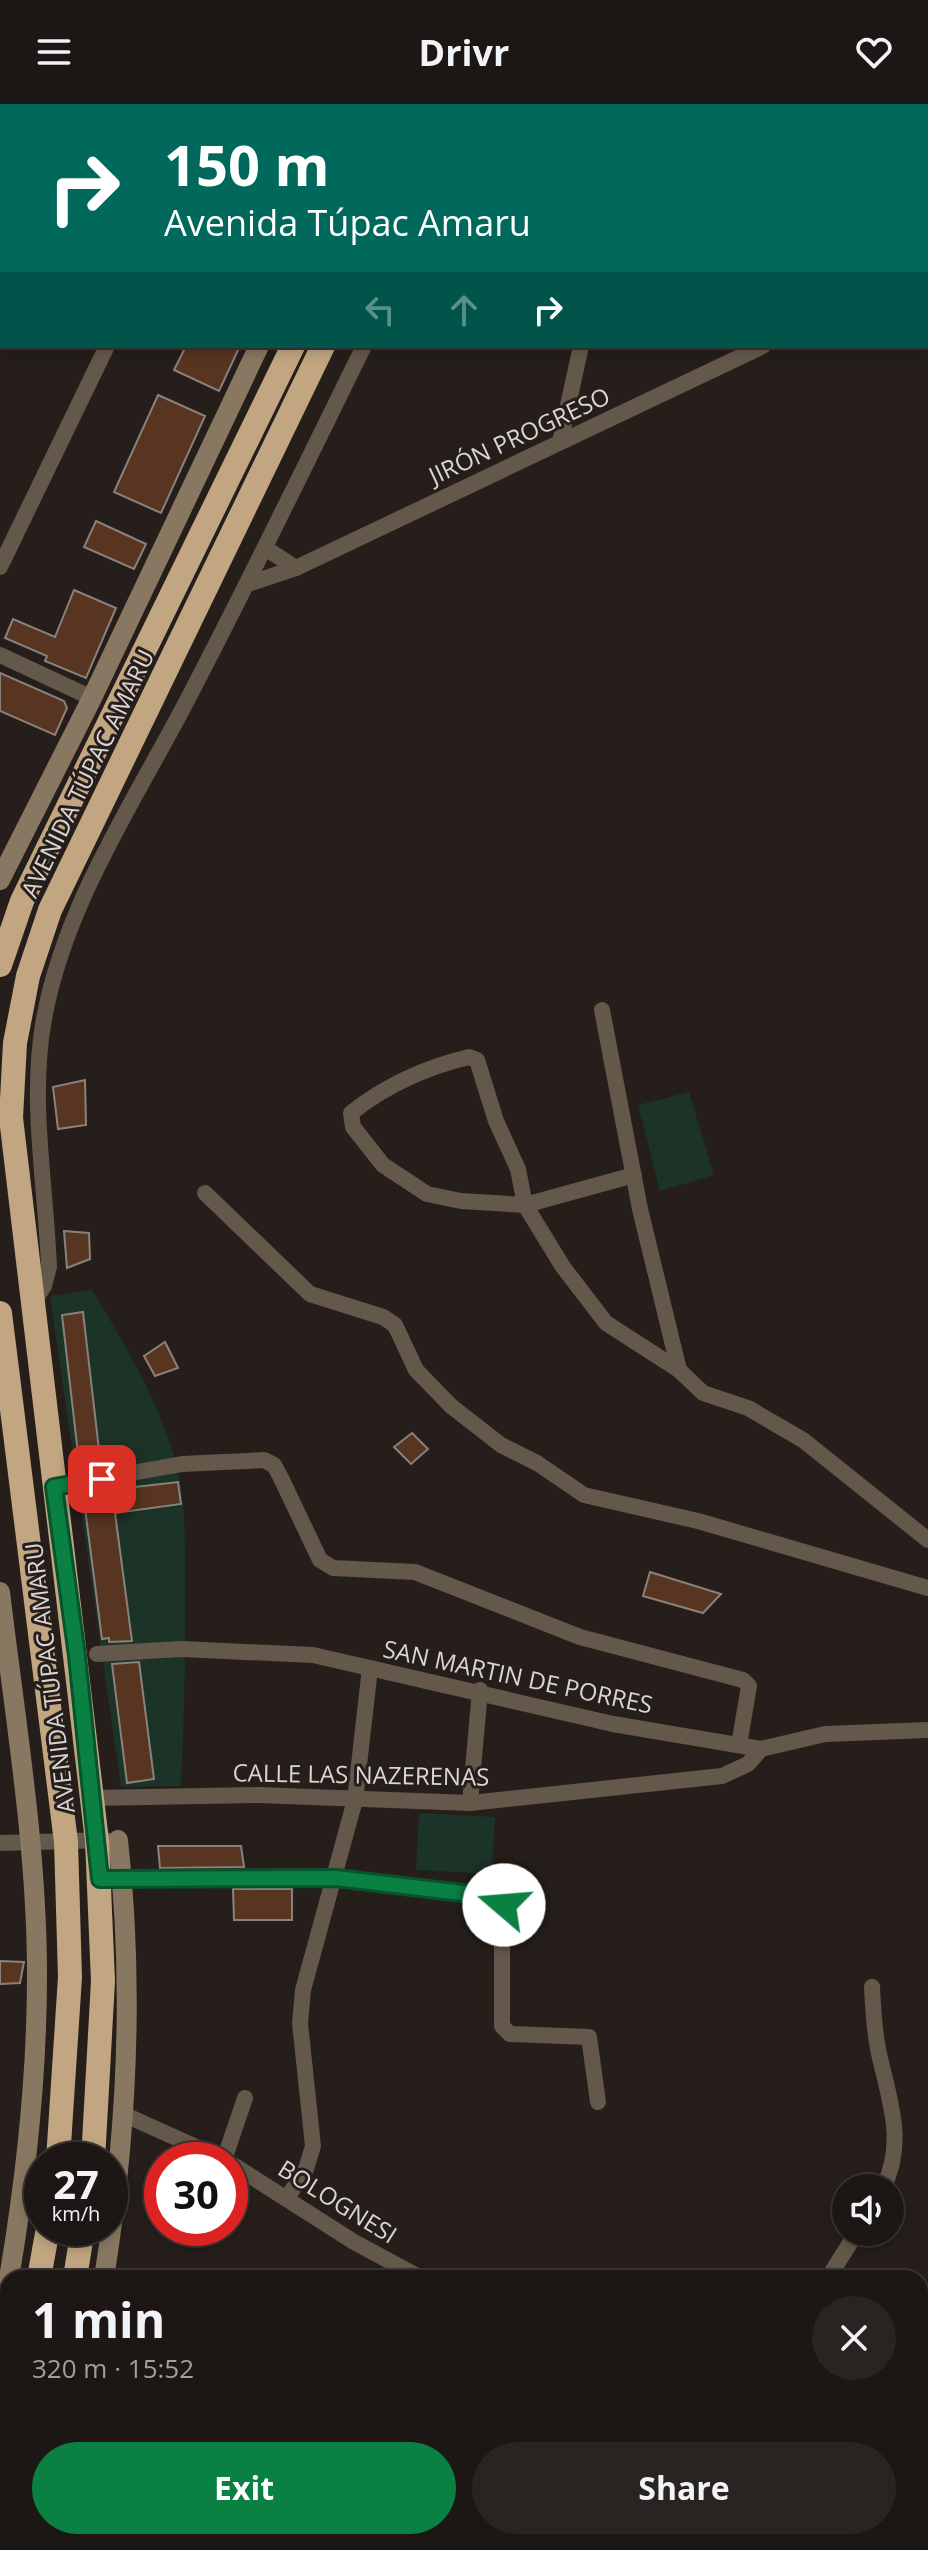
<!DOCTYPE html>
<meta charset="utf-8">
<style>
:root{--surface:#1c1614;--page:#292322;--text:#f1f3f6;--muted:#a09fa0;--line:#3a3534;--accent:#0b8043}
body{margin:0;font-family:"Open Sans",sans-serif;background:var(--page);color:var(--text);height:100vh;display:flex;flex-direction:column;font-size:30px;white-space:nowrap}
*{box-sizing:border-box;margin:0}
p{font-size:26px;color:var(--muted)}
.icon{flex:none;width:44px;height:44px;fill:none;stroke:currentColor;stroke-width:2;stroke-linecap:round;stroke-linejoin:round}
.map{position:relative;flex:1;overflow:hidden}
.sheet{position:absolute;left:0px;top:2166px;width:928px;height:280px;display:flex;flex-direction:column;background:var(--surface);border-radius:24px 24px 0 0;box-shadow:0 4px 12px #0003,0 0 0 2px var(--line)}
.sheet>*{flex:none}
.hud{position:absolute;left:0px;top:0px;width:928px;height:244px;box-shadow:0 4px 12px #0003,0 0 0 2px var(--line);background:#00695c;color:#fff;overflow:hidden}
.tools{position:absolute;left:832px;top:2070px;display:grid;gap:16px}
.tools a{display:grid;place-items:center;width:72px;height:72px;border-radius:50%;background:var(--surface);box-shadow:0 4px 12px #0003,0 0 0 2px var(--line);font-size:40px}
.speed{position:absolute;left:24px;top:2038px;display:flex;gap:16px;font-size:40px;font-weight:700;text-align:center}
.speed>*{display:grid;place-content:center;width:104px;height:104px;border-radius:50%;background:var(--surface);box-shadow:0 4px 12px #0003,0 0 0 2px var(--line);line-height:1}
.speed small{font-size:20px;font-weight:400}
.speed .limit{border:12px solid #d22;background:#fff;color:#111}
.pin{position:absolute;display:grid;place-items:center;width:68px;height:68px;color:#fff;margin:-34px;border-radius:16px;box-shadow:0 4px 12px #0006}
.me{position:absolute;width:88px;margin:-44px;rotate:288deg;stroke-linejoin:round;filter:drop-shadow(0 0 6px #0008)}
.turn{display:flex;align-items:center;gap:28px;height:168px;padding:0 32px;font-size:36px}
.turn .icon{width:104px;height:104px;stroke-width:2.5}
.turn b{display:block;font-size:56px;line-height:68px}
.lanes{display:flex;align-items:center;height:76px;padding:0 32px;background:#0003;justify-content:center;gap:40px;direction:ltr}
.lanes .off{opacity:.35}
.round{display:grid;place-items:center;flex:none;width:84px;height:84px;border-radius:42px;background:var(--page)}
.headline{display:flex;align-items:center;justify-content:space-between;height:136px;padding:0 32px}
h1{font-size:48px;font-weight:700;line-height:60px}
.action{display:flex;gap:16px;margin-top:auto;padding:16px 32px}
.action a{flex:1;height:92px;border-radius:48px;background:var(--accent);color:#fff;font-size:32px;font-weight:700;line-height:92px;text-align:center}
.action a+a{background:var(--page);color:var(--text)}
header{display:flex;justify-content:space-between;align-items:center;height:104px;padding:0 32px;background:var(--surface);font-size:36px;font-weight:700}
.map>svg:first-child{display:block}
.green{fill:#1c3328}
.building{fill:#573521;stroke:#8a817d;stroke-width:2}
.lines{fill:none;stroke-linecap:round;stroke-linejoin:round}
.street{stroke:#63584a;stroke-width:16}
.secondary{stroke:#897861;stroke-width:20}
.highway{stroke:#c2a682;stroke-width:24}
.route-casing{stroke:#07532c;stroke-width:20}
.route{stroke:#0b8043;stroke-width:14}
.labels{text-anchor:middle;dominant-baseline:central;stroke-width:6;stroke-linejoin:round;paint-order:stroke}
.street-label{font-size:24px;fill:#dad5d3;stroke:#251e1a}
</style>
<header><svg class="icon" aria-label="menu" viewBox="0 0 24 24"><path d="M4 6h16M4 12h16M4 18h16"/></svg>Drivr<svg class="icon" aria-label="heart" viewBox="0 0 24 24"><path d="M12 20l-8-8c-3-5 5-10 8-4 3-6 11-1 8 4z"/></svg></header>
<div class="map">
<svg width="928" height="2446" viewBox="0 0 928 2446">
<rect width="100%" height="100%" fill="#251e1a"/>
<g class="green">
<path d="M689,988l25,83 -54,16 -22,-86z"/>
<path d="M92,1186c35,58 73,119 87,187 7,35 6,72 6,109 1,67 -1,133 -4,200l-60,1 -71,-491z"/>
<path d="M419,1709l76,4 -3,57 -76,-4z"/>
</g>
<g class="building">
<path d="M186,242h54l-21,45 -45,-21z"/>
<path d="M158,291l47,21 -44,97 -47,-21z"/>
<path d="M96,417l50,23 -12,25 -50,-22z"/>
<path d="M74,486l42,18 -30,70 -41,-17 2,-5 -42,-18 8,-19 42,18z"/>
<path d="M0,569l64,28 3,7 -12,27 -55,-24z"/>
<path d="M85,976l1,45 -28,4 -5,-42z"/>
<path d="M64,1127l25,2 1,26 -23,9z"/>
<path d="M83,1208l18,155 -21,4 -18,-156z"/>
<path d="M165,1238l13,26 -23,8 -11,-20z"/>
<path d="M412,1329l16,16 -17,15 -17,-17z"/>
<path d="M178,1378l3,22 -66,9 17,128 -23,1v-4l-7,1 -19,-146z"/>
<path d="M650,1468l71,22 -18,19 -60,-17z"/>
<path d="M139,1558l15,117 -27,4 -15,-119z"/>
<path d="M158,1742h83l3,21 -84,1z"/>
<path d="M233,1785h59v31h-58z"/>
<path d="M0,1857l24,1 -4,21 -20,1z"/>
</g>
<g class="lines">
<g class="street">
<path d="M737,0l9,2"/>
<path d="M842,0l3,2"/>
<path d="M69,2l1,-2"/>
<path d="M635,2l1,-2"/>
<path d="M799,2l1,-2"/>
<path d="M926,70l2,2"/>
<path d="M0,149l2,-4"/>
<path d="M926,200h2"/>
<path d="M560,338l21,-96"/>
<path d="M265,444l31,20"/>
<path d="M0,463l107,-221"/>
<path d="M248,480l48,-16 467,-222"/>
<path d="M0,551l92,43"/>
<path d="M602,906l38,199 39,161"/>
<path d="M634,1071l-109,30 -64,-4 -34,-7 -44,-29 -30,-38 -2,-14c34,-27 76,-46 118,-56l8,3 19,61 22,48 7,36 38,62 43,56 73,47 24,23 45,15 55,32 125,100"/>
<path d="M205,1089l105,101 73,23 12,8 21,45 35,36 50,39 36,18 47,32 114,26 230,67"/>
<path d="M33,1199l11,-17 5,-19c-3,-81 -20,-167 -5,-248 20,-111 86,-211 138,-309 63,-120 122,-242 182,-364"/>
<path d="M54,1383l128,-23 82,-4 10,5 7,13 39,82 13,8 82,4 165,65 163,43 6,6 -10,59"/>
<path d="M97,1550l83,-5 133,6 300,69 148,25 64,-15 103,-4"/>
<path d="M92,1694l167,-3 211,8 252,-27 26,-12 13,-15"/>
<path d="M470,1699l10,-113"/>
<path d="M0,1739l106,-3"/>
<path d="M113,1775l223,-1 166,21v127l8,8 79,3 9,65"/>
<path d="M872,1883c1,21 2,41 6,62 10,48 29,92 5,139"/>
<path d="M123,2010l102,46"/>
<path d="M224,2056l21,-62"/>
<path d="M230,2059l124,79 67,36"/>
<path d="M287,2094l19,-29 7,-23 -13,-123 3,-33 52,-190 15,-132"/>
<path d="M828,2174l29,-46"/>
<path d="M920,2357h8"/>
<path d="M77,2446l2,-8"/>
<path d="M138,2446l2,-8"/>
<path d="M539,2446l13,-8"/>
<path d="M684,2446l5,-8"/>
</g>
<g class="secondary">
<path d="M170,0l5,2"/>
<path d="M291,0l4,2"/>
<path d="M371,2v-2"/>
<path d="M455,2l1,-2"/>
<path d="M0,776l92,-182 167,-352"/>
<path d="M0,1488c15,127 37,254 37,383 0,101 -11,203 -28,303"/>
<path d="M104,2174c23,-144 30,-293 14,-438"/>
<path d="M0,2227l8,-46"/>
<path d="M29,2446l3,-8"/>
</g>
<g class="highway">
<path d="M400,2l1,-2"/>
<path d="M428,2v-2"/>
<path d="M0,861l22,-64 271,-555"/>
<path d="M0,1209l66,529 4,135 -12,183"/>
<path d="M93,2056l10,-179 -6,-140 -86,-723 4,-75 13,-67 22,-66 273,-564"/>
<path d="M39,2174l9,-50"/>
<path d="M75,2174l8,-50"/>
<path d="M0,2343l8,-31"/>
<path d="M0,2444l8,-23"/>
</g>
</g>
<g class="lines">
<g class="route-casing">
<path id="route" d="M102,1375l-48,8 23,169 23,223 236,-1 160,19 8,8"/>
</g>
<use href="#route" class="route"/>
</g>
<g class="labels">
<g class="street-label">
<text transform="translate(519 331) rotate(-25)">JIRÓN PROGRESO</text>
<text transform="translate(87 669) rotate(-64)">AVENIDA TÚPAC AMARU</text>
<text transform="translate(518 1572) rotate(12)">SAN MARTIN DE PORRES</text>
<text transform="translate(49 1574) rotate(-97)">AVENIDA TÚPAC AMARU</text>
<text transform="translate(361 1670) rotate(1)">CALLE LAS NAZERENAS</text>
<text transform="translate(338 2097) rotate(32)">BOLOGNESI</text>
</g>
</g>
</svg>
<div class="tools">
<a><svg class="icon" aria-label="sound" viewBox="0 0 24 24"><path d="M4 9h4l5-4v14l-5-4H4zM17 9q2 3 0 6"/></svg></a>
</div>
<div class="speed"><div>27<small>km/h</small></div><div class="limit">30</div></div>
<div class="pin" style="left:102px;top:1375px;background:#d93025"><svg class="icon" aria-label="arrive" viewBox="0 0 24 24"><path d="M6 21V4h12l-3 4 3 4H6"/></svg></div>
<svg class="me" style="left:504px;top:1801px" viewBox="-20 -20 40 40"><circle r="19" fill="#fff"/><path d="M0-13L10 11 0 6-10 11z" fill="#0b8043"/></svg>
<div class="hud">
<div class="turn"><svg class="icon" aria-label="right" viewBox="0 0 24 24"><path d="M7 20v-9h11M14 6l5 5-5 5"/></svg><div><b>150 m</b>Avenida Túpac Amaru</div></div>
<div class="lanes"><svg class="icon off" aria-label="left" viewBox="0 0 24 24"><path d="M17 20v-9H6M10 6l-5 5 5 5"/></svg><svg class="icon off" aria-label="ahead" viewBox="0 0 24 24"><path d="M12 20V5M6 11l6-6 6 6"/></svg><svg class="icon" aria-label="right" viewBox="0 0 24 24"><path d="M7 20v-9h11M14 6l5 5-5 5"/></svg></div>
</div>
<section class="sheet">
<div class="headline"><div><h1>1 min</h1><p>320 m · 15:52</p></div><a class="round"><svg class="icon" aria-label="close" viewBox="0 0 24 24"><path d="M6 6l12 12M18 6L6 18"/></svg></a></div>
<div class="action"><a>Exit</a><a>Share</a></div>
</section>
</div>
